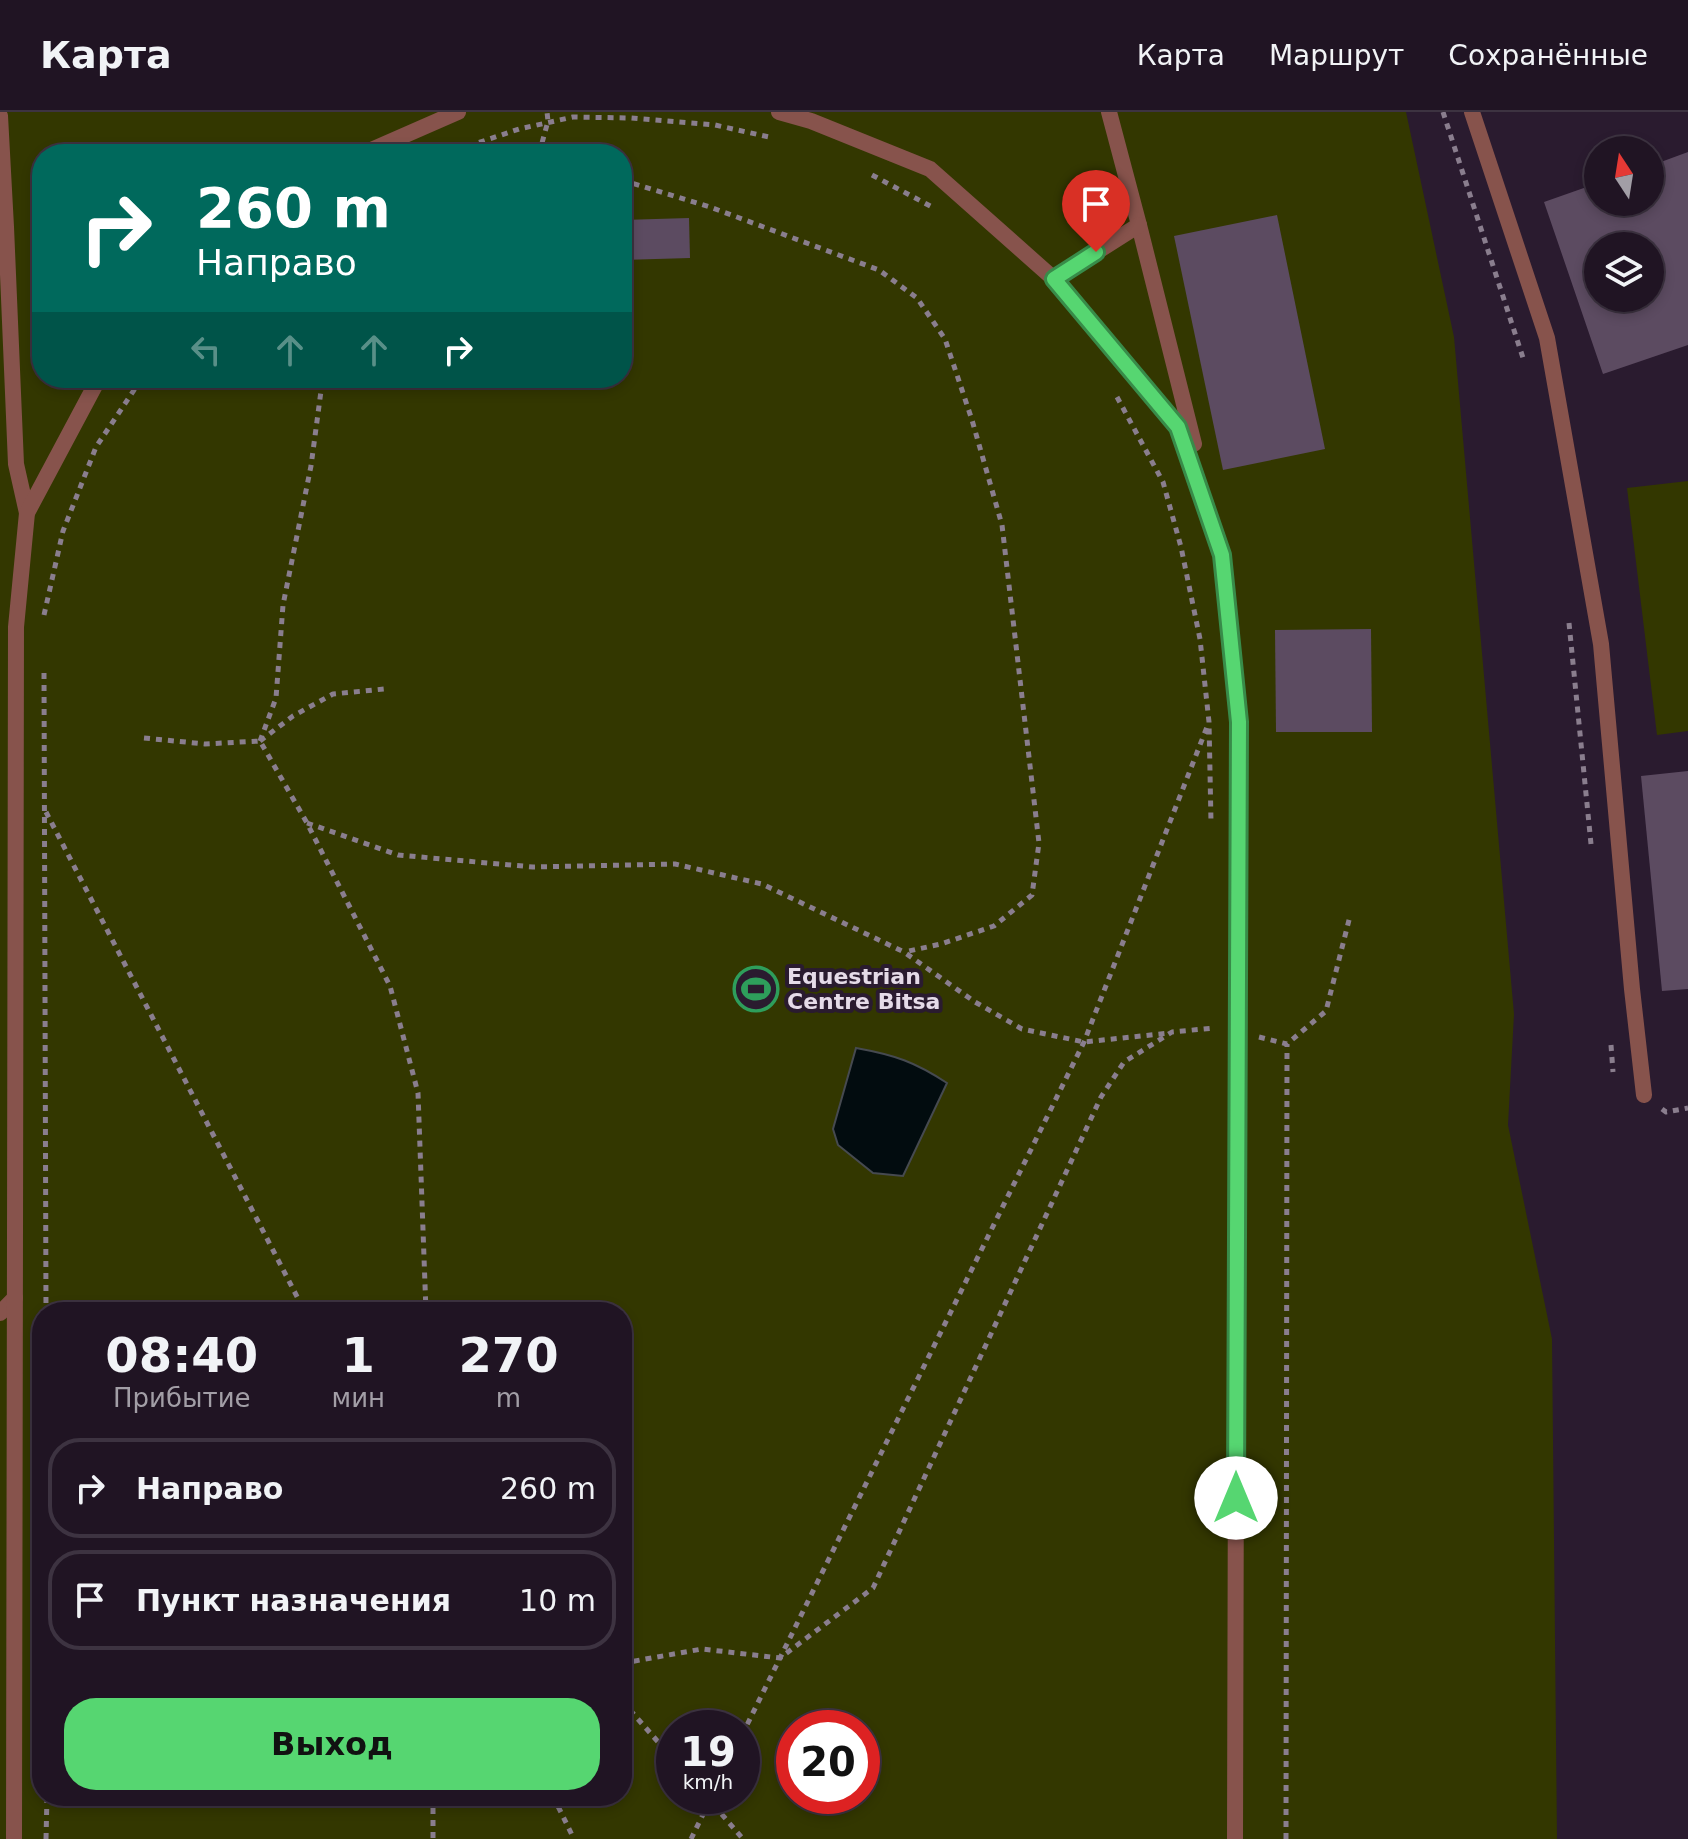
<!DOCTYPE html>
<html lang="ru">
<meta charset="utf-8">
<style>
:root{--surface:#201423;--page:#2d2130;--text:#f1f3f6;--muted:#a29ea6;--line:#3d3341;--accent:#56d671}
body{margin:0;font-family:"DejaVu Sans",sans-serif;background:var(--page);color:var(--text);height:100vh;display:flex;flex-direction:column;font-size:30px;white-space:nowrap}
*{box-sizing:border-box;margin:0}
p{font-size:26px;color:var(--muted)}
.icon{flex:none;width:44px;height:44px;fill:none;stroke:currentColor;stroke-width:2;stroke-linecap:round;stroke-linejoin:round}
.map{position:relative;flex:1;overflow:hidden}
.panel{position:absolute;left:32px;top:1190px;width:600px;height:504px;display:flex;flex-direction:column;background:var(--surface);border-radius:32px;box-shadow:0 4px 12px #0003,0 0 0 2px var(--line)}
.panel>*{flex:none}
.guide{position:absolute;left:32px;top:32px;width:600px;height:244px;border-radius:32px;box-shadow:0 4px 12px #0003,0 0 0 2px var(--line);background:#00695c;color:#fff;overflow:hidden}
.needle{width:52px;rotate:348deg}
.tools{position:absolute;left:1584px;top:24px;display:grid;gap:16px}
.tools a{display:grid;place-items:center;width:80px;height:80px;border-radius:50%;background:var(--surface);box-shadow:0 4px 12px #0003,0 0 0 2px var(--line);font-size:40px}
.speed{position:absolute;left:656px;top:1598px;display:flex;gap:16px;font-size:40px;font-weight:700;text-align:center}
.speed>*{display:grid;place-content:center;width:104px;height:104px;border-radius:50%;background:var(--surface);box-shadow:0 4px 12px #0003,0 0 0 2px var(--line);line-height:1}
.speed small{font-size:20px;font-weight:400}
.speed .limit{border:12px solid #d22;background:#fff;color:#111}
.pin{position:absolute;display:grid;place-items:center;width:68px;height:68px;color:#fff;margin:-82px -34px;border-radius:50% 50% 50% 0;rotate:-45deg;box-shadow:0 0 8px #0007}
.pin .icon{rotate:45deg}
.me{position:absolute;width:88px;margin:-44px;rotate:0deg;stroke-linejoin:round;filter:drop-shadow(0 0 6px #0008)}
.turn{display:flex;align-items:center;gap:28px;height:168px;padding:0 32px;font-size:36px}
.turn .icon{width:104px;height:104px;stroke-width:2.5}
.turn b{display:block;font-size:56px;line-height:68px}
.lanes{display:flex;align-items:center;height:76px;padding:0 32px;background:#0003;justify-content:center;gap:40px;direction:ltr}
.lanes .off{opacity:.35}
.eta{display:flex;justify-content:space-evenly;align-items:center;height:136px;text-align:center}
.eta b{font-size:48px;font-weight:700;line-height:56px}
.primary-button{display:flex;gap:16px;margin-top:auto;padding:16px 32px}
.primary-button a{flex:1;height:92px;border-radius:32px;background:var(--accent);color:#111;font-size:32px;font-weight:700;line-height:92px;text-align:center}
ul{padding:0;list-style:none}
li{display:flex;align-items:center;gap:24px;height:100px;margin:0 16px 12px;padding:0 16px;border:4px solid var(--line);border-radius:32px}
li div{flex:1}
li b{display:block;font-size:30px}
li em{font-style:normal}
header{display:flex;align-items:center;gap:48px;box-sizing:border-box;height:112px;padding:0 40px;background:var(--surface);border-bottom:2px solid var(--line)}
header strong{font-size:38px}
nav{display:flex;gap:44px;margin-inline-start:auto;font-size:28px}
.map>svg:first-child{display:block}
.green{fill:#333700;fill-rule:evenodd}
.water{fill:#020c0f;stroke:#464a50;stroke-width:2}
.building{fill:#5c4b61;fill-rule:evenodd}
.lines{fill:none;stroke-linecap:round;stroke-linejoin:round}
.path{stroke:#8a7e8e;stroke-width:5;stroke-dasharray:6 6;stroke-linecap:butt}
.lane{stroke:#87534c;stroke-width:16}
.route-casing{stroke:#388b49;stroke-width:20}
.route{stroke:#56d671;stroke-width:14}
.labels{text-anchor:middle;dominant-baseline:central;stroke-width:8;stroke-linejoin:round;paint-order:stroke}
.poi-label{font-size:22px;font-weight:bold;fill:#e5dbe8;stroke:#2a1b2f;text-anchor:start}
</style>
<header>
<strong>Карта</strong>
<nav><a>Карта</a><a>Маршрут</a><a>Сохранённые</a></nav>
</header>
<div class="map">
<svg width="1688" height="1727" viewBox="0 0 1688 1727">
<rect width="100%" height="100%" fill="#2a1b2f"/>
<g class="green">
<path d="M0,0h1406l48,225 60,677 -6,111 44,214 5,500h-1557zM42,42h580v224h-580zM42,1200h580v484h-580zM674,1616h68v68h-68zM794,1616h68v68h-68z"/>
<path d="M1688,369v250l-31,4 -30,-247z"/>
</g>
<path class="water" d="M856,936c39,7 59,14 91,35l-44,93 -30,-3 -35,-28 -5,-16z"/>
<g class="building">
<path d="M1688,40v193l-85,29 -59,-172 54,-19v19h52v-36zM1598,134h52v52h-52z"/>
<path d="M1277,103l48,234 -102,21 -49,-234z"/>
<path d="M689,106l1,40 -68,2v-40z"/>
<path d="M1371,517l1,103h-96l-1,-102z"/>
<path d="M1688,659v218l-26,2 -21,-215z"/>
</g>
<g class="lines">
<g class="path">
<path d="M1443,0l81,249"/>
<path d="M445,42l74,-25 54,-12 58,1 84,7 54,12"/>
<path d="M539,42l9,-33 -1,-9"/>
<path d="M872,63l62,33"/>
<path d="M622,68l88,27 169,63 38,28 28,41 27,81 30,105 37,318 -7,52 -38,31 -53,18 -37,8"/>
<path d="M1117,285l46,85 18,65 19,92 9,83 2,100"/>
<path d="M44,503l19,-84 33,-84 46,-69"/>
<path d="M1569,511l22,221"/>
<path d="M44,561l2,639"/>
<path d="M144,626l61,6 55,-3 47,82 83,163 28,107 8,219"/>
<path d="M260,629l16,-43 7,-93 28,-139 10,-75 8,-13"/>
<path d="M260,629l33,-25 40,-22 51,-5"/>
<path d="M46,700l259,500"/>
<path d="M307,711l91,32 135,12 142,-3 87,20 142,68 71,50 47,27 62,13 86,-9"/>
<path d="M1259,925l28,7 39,-33 24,-95"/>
<path d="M1611,933l2,27"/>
<path d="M1662,997l4,3 22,-4"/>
<path d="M622,1548l7,2 73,-13 78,9 93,-70 228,-491 23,-35 48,-30 42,-4"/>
<path d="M622,1589l52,59"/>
<path d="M742,1623l342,-693 123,-315"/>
<path d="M433,1684v43"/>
<path d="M553,1684l21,43"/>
<path d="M706,1684l37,43"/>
<path d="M46,1727l1,-43"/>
<path d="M691,1727l21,-43"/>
<path d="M1286,1727l1,-795"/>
</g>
<g class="lane">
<path d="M779,0l32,9 119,48 124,110 124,148 44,128 17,167 -2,310 -2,807"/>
<path d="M1109,0l30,113 55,219"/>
<path d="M1472,0l75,226 54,306 31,345 12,106"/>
<path d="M0,4l6,111 10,237 11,49"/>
<path d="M362,42l96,-42"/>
<path d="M1054,167l85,-54"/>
<path d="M0,1201l15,-15"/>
<path d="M14,1727l2,-1212 11,-114 72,-135"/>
</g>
</g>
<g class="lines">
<g class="route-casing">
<path id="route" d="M1096,140l-42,27 124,148 44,128 17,167 -3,776"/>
</g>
<use href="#route" class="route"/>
</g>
<defs>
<g id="stadium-ring" transform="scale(2.3)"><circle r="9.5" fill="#2a1b2f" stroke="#2e9e5b" stroke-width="1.5"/><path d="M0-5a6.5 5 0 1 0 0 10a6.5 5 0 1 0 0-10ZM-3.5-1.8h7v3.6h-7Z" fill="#2e9e5b"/></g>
</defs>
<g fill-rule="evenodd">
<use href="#stadium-ring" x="756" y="877"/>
</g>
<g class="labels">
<g class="poi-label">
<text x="787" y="864">Equestrian<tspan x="787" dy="25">Centre Bitsa</tspan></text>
</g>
</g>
</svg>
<div class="tools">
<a><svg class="needle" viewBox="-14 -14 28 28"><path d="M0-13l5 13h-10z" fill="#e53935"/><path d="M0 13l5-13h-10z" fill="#a29ea6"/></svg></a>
<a><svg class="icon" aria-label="layers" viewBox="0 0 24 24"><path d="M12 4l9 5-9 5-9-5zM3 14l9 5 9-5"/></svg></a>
</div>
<div class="speed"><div>19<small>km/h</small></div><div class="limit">20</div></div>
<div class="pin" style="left:1096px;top:140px;background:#d93025"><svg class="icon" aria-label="arrive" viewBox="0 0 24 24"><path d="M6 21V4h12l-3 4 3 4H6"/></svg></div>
<svg class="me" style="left:1236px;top:1386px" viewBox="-20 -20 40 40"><circle r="19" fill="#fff"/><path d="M0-13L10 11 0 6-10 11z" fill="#56d671"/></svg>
<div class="guide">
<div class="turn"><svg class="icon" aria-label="right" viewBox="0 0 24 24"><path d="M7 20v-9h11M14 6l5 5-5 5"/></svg><div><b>260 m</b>Направо</div></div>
<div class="lanes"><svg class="icon off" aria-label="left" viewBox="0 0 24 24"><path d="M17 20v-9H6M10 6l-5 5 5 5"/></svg><svg class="icon off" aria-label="ahead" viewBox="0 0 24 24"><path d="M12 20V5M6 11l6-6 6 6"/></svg><svg class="icon off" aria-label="ahead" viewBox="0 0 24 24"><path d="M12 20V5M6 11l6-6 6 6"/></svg><svg class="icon" aria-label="right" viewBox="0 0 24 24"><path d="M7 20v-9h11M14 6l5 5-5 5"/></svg></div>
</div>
<section class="panel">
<div class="eta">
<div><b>08:40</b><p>Прибытие</p></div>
<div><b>1</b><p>мин</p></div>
<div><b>270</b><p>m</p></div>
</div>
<ul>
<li><svg class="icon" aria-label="right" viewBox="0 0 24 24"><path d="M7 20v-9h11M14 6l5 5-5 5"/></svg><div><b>Направо</b></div><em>260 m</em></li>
<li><svg class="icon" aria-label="arrive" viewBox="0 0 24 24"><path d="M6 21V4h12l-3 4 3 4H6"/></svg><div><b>Пункт назначения</b></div><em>10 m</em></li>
</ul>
<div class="primary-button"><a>Выход</a></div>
</section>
</div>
